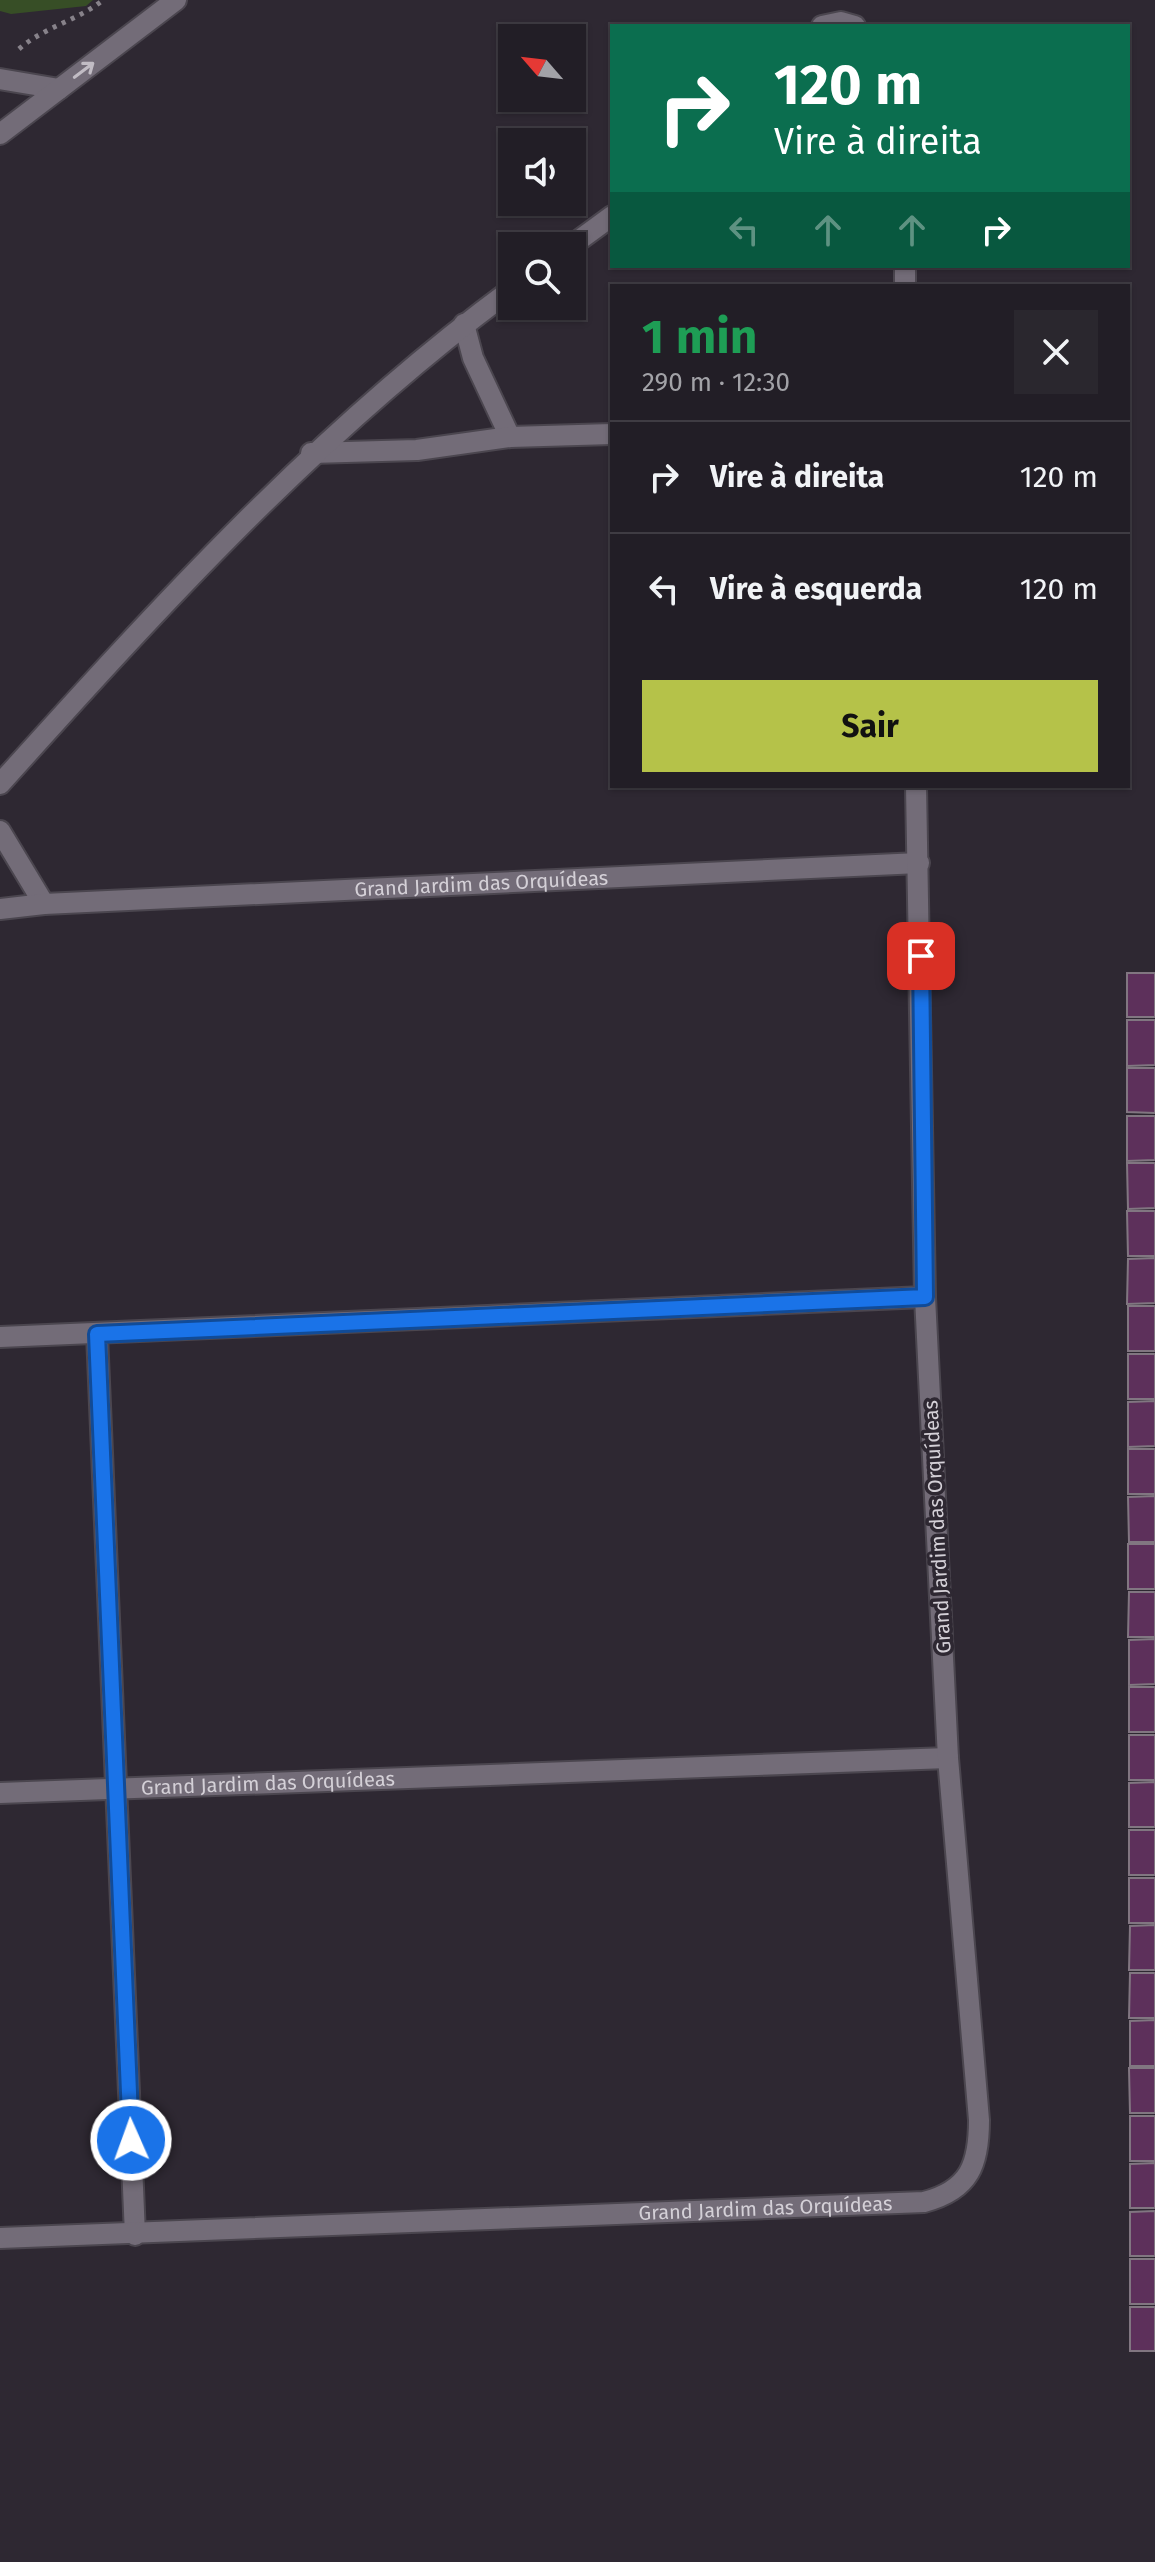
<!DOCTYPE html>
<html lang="pt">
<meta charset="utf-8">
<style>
:root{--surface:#221e26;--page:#2a272e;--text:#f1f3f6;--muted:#a2a2a7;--line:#3f3c43;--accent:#b5c249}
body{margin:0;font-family:"Fira Sans",sans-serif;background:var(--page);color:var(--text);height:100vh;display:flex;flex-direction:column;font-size:30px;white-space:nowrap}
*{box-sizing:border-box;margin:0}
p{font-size:26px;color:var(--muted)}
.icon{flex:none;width:44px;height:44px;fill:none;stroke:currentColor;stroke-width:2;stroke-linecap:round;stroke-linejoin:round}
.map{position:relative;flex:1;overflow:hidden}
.sheet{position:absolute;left:610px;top:284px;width:520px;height:504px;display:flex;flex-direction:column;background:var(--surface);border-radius:0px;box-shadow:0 2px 6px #0004,0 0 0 2px var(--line)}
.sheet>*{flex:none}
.hud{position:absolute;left:610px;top:24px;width:520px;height:244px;border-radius:0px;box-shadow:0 2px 6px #0004,0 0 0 2px var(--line);background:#0b6e4f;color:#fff;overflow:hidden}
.needle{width:52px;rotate:298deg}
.tools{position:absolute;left:498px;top:24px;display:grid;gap:16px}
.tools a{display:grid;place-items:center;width:88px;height:88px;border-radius:0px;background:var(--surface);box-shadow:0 2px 6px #0004,0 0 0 2px var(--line);font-size:40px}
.pin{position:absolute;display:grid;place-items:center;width:68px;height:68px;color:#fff;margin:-34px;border-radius:16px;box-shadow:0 4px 12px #0006}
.me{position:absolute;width:88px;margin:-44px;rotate:358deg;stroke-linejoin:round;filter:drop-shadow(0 0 6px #0008)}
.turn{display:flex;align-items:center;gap:28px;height:168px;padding:0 32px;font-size:36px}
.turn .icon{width:104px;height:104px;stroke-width:2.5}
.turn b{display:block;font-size:56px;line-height:68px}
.lanes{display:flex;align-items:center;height:76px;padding:0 32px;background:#0003;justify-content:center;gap:40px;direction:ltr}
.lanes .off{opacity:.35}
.round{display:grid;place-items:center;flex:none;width:84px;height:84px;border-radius:0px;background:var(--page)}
.headline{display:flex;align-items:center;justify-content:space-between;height:136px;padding:0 32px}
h1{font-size:48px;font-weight:700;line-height:60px;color:#1e9e55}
.button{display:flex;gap:16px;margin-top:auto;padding:16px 32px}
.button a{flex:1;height:92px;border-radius:0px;background:var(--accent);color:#111;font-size:32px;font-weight:700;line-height:92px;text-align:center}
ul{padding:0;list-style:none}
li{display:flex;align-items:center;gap:24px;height:112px;padding:0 32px;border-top:2px solid var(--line)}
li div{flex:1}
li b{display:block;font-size:30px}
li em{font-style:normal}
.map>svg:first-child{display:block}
.green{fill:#374e26}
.building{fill:#5d305b;stroke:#817681;stroke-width:2}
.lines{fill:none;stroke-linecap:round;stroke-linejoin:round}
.service-casing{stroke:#4b464f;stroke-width:24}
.tertiary-casing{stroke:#4b464f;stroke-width:24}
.path{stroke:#87828a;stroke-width:5;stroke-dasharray:4 6;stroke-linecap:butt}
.service{stroke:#736c78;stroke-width:20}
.tertiary{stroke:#736c78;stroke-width:20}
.oneway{stroke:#c1bcc4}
.route-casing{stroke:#114b97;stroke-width:20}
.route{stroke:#1a73e8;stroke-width:14}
.labels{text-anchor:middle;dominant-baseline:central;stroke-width:7;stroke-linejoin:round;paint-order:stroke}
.street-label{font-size:20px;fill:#d4d0d7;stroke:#2e2832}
</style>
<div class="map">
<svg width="1155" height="2562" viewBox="0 0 1155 2562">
<rect width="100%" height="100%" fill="#2e2832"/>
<path class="green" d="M0,0h93l-7,6 -75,8 -11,-3z"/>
<g class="building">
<rect x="1127" y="973" width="28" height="44"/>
<path d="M1127,1020h28v45l-28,1z"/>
<path d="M1127,1068h28v45l-28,-1z"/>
<path d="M1127,1116h28v44l-28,1z"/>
<path d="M1127,1163h28v45l-27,1z"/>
<path d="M1127,1211h28v45h-27z"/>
<path d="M1155,1258v45l-28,1 1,-45z"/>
<rect x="1128" y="1306" width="27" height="45"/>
<rect x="1128" y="1354" width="27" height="45"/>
<path d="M1155,1401v45l-27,1v-45z"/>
<rect x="1128" y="1449" width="27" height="45"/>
<path d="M1155,1496v46h-26l-1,-45z"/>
<rect x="1128" y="1544" width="27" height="45"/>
<path d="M1129,1592h26v45h-27z"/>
<path d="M1155,1639v45l-26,1v-45z"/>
<rect x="1129" y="1687" width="26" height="45"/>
<rect x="1129" y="1735" width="26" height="45"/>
<path d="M1155,1782v45h-26v-44z"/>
<rect x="1129" y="1830" width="26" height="45"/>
<rect x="1129" y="1878" width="26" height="45"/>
<path d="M1155,1925v45h-26l1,-44z"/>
<path d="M1130,1973h25v45h-26z"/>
<path d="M1155,2020v46h-25v-45z"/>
<path d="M1129,2068h26v45h-25z"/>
<rect x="1130" y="2116" width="25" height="45"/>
<path d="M1155,2163v45h-25v-44z"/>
<path d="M1155,2211v45h-25v-44z"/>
<rect x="1130" y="2259" width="25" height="45"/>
<rect x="1130" y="2307" width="25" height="44"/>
</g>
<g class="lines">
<g class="service-casing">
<g id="service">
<path d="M822,26l19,-4 14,4"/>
<path d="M571,246l41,-30"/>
<path d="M905,286v-20"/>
<path d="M464,324l9,34 37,79"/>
<path d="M311,453l106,-3 93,-13 102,-3"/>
<path d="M0,784c160,-178 319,-353 512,-495"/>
<path d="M0,831l44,73"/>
<path id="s1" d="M0,909l44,-5 875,-41"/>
<path d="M97,1334l38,901"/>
<path d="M0,1337l925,-40"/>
<path id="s2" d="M0,1793l948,-35"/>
<path id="s3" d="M0,2238l924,-36c46,-12 55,-38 55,-82l-31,-362 -23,-461 -9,-511"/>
</g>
</g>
<g class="tertiary-casing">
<g id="tertiary">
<path d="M0,79l59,10"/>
<path d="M0,134l176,-134"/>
</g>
</g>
<path class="path" d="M19,49c25,-22 58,-28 84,-49"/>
<use href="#service" class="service"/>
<use href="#tertiary" class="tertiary"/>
</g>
<defs><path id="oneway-shaft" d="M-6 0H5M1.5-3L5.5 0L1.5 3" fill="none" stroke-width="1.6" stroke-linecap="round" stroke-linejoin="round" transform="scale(2)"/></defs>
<use class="oneway" href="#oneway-shaft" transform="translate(84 70) rotate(-37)"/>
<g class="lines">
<g class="route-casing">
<path id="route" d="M131,2140l-34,-806 828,-37 -4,-341"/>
</g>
<use href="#route" class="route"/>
</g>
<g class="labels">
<g class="street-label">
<text stroke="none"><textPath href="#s1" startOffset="482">Grand Jardim das Orquídeas</textPath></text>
<text transform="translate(937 1527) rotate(-93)">Grand Jardim das Orquídeas</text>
<text stroke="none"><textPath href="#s2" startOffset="268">Grand Jardim das Orquídeas</textPath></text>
<text stroke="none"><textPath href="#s3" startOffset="766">Grand Jardim das Orquídeas</textPath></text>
</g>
</g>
</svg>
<div class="tools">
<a><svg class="needle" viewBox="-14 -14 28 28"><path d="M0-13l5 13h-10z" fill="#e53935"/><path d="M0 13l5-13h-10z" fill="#a2a2a7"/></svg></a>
<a><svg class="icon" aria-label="sound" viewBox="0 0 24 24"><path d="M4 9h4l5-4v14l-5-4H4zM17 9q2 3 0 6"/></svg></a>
<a><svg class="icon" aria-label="search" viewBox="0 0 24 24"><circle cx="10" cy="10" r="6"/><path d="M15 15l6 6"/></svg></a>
</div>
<div class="pin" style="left:921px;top:956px;background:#d93025"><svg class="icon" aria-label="arrive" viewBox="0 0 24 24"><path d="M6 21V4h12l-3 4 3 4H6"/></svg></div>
<svg class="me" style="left:131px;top:2140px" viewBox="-20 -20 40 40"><circle r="17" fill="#1a73e8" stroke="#fff" stroke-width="3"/><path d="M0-11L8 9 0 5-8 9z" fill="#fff"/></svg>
<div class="hud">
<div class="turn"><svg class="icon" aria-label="right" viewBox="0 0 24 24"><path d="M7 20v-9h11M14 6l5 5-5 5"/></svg><div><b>120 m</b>Vire à direita</div></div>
<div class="lanes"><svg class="icon off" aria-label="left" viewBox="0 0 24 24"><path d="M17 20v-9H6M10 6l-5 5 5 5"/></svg><svg class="icon off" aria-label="ahead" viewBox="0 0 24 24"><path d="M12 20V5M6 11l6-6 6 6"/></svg><svg class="icon off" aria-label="ahead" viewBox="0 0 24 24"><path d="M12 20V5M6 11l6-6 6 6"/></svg><svg class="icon" aria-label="right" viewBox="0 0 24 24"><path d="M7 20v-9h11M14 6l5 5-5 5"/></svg></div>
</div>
<section class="sheet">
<div class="headline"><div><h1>1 min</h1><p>290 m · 12:30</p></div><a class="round"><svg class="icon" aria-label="close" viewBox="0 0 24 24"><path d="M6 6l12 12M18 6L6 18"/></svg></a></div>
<ul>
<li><svg class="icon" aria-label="right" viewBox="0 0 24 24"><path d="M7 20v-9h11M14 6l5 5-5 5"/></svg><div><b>Vire à direita</b></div><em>120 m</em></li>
<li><svg class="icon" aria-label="left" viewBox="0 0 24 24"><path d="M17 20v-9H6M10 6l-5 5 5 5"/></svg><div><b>Vire à esquerda</b></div><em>120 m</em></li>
</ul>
<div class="button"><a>Sair</a></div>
</section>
</div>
